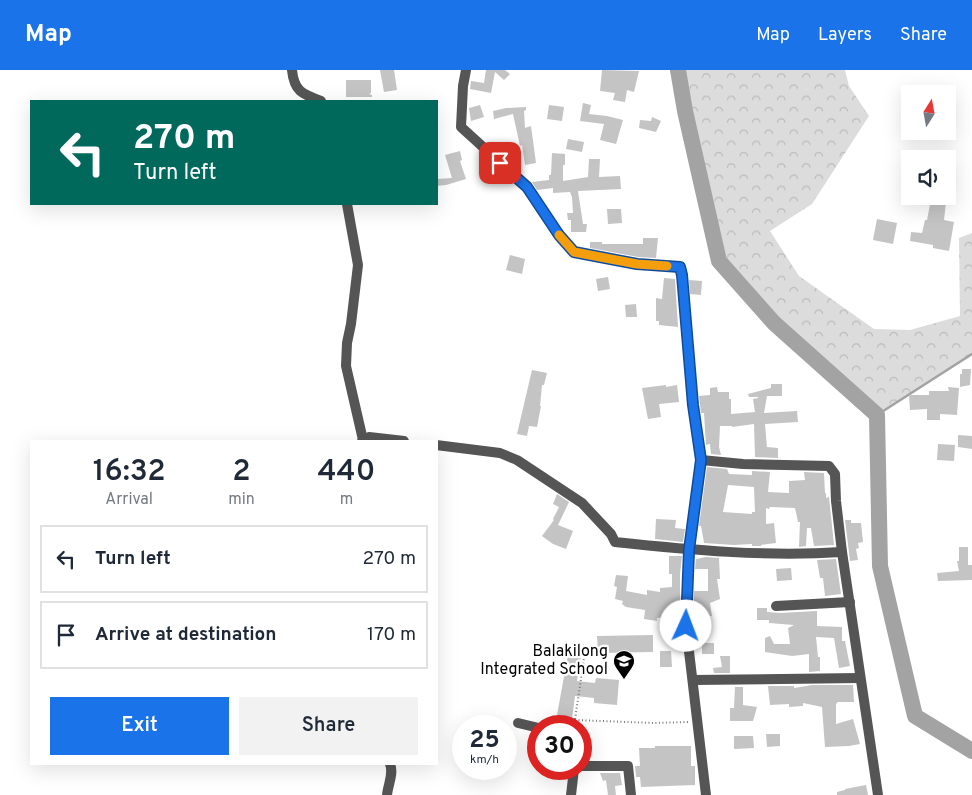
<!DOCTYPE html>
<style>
:root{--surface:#fff;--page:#f2f2f3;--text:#1f2937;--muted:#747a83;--line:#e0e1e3;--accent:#1a73e8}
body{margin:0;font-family:Overpass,sans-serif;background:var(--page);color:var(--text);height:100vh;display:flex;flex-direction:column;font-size:19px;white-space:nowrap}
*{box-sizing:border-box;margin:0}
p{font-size:16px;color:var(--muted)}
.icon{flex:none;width:28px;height:28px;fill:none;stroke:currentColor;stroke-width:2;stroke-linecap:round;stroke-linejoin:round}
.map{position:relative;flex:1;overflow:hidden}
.drawer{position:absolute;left:30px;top:370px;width:408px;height:325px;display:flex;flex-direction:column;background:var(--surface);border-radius:0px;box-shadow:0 5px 20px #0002}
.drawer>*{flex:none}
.banner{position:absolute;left:30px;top:30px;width:408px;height:105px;border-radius:0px;box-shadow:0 5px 20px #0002;background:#00695c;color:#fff;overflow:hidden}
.needle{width:32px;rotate:11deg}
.buttons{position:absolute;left:901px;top:15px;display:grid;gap:10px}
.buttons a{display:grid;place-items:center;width:55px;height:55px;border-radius:0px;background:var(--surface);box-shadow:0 5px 20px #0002;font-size:25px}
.speed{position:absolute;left:452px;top:645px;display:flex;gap:10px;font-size:25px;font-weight:700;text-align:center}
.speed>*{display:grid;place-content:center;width:65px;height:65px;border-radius:50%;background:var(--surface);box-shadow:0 5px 20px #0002;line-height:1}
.speed small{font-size:12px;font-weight:400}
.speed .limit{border:8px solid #d22;background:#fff;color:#111}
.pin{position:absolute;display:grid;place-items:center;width:42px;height:42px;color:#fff;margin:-21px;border-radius:10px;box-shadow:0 2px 8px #0006}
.me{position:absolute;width:55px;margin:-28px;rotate:2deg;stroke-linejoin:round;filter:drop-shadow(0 0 4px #0008)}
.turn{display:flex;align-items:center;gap:18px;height:105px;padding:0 20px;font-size:22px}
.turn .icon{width:65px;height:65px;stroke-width:2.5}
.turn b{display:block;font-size:35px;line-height:42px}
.eta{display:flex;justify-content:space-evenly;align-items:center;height:85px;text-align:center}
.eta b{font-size:30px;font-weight:600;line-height:35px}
.primary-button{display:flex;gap:10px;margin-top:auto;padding:10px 20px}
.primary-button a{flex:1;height:58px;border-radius:0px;background:var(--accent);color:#fff;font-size:20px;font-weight:600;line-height:58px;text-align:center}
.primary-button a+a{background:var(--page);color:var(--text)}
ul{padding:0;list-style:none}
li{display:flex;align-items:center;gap:15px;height:68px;margin:0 10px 8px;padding:0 10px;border:2px solid var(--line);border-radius:0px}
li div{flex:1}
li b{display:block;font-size:19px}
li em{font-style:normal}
header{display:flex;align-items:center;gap:30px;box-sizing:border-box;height:70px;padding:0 25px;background:var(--accent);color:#fff}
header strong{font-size:24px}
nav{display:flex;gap:28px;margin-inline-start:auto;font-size:18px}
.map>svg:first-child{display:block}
.forest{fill:url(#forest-crowns)}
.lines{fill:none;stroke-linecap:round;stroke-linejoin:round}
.stream{stroke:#a3a3a3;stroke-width:2.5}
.river{stroke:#a3a3a3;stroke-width:16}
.building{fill:#c4c4c4;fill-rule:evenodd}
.path{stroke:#777;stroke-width:2;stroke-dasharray:1 2.5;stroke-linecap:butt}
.minor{stroke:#555;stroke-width:10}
.route-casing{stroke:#114b97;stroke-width:12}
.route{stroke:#1a73e8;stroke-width:9}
.slow{stroke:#f59e0b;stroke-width:9}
.labels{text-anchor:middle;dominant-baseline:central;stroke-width:4.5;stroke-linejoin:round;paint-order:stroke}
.poi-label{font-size:16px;fill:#000;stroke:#fff;text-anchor:end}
</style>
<header>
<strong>Map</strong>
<nav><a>Map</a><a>Layers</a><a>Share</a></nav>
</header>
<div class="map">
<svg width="972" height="725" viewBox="0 0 972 725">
<defs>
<pattern id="forest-crowns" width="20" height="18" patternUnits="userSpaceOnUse" patternTransform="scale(1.25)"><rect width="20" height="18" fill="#dcdcdc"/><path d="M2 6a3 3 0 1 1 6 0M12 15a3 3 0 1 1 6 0" fill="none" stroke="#bbb"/></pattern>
</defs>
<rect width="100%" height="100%" fill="#fff"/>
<path class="forest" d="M681,0h164l4,16 20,30 -57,88 -42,27 29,45 75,53 36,1 50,-14 -1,-78 13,-5v121l-95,61 -103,-92 -55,-62z"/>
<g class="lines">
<path class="stream" d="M877,345l95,-61"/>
<path class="river" d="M678,0l7,41 34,150 55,62 103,92 3,151 35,150 57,35"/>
</g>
<g class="building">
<path d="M380,0h14l3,20 -13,2z"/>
<path d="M486,0h19l5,4 -6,6 -9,-8 -4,21 -21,-4 1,-8 13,2z"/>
<path d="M602,0l37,1 -5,21 -7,-2 -2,12 -12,-2 2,-7 -15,-2z"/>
<path d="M346,10h25v13l-2,1 3,1v2h-26z"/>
<path d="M583,33l8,2 -2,9 18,2 16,4 -7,24 -16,-4 4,-16 -24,-3z"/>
<path d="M480,35l4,12 -13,4 -2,-13z"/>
<path d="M549,35l15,2 -2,14 -15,-2z"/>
<path d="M526,37v3l-2,1 1,17 6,-2 5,37 -11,2 -3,-20 -2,1 -7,-32 -19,5 -1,-8 13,-3z"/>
<path d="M652,47l9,4 -5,11 -17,-4 1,-8 11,1z"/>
<path d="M568,69l16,3 -2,10 -16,-3z"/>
<path d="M460,81l2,9 -2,1 6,18 -20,6 -10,1v-7l16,-1 -7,-23z"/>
<path d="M552,83l13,1v11h-2v16l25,-4 1,-18h11l-1,18 21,-1 1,13 -43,2 5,33h4l-1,8h-15v-12h-3l-1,-7h6l-1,-16 -2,-5 -17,1v-5l-16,2 -5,-8 17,-2v-5h2z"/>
<path d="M931,129l15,3 -2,18 10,2 -5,29 -16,-3v-3l-23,-4 1,-9 11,1 3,-13h2z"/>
<path d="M607,139h14l1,14 -14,1z"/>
<path d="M877,149l20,4 -4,21 -20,-4z"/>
<path d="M643,168h15l-2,20 -18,-1 -48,-9v-6h12v2h41z"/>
<path d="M510,185l15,4 -3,15 -16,-4z"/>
<path d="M608,207l2,12 -12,2 -2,-12z"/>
<path d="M664,208l11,1 3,48 -19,-2v-4h-3v-23l6,1z"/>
<path d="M689,210l13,1 -1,14 -11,-1z"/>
<path d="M636,234l1,13h-11l-1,-12z"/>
<path d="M962,299h9l-1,16 -10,2v-13h2z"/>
<path d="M532,300l15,3 -3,12h-2l-2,21h1l-4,21 -8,-1 -2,10 -10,-2z"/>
<path d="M771,314h11v12h-15l-3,17 33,-2 1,11 -33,2 2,23 11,1v10l-23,-1 -1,-33 -22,3v-1h-12l-1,21 2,8 -10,-1 -1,-10 -4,1 -2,-32h-3l-2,-17 11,-1v-7l7,-1 1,5h11v7h2v15l24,-2 -2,-13 5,-1v-1h-9l-1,-3 23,-6z"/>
<path d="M666,315v2l11,-2 2,17 -20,2 2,13 -13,2 -6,-31z"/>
<path d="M948,317l11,1 -2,27 -17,-1v6h-13v-11l-17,1 -1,-15h20v-4h20z"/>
<path d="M958,365l14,1v13l-14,-2z"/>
<path d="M938,374l17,1 -1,16 -17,-1z"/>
<path d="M707,397l20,2 2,5 23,1v-4l18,1 -2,20 21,1v-12l16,-1 -1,-8 20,1 1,20h1v5l3,-1 5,48 -20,1 -3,-18h-4l-1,18 -7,1 1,-25h-2l-3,-14 -25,-1 -1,2 -3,-1v16l8,-1 2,20 -15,2v1h-9v-2l-18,1 -30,-2 -3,-17h-2zM728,415l26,2 1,25h-3v2l-29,-2z"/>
<path d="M557,424l12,8 -11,23 15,6 -7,18 -13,-5 -11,-8 12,-16 -1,-1 6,-12 -6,-3z"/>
<path d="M656,449l20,1 -1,8 10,1 -2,13 -28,-3z"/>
<path d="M845,450h6v3h10l2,19 -5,1 1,5 -3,1 2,11 -8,1z"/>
<path d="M959,477h9v18h4v15l-34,1 -1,-8 22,-2 -2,-10h2z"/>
<path d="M669,486h13l-2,18v29h-2l1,12 -22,3v3l-13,-2 1,-9 -19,-3 -4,-3 1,-3 -8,-2 2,-12 -3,-1 2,-11 12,1 -2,15 21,4v-5l13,2v-4l12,-1v-13h-3z"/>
<path d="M706,487l13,1 1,21h-3l3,20 -10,4 2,13 -16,3 -2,-13v-15h14v-22h-13l1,-10z"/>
<path d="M836,489l5,35 -16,2 -2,-18h-3l-3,-18z"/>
<path d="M791,498l1,12 -15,1 -1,-12z"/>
<path d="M757,538h10v4l13,1 37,-2v15l25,1v14h3l5,25 -11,2 -5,-30 -18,-1 2,20h2v14l-11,1v-18l-17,2 -27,-4v-14l5,-2 4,8h16l-2,-16 6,-3 -25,-2v-3h-12z"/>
<path d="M653,565v17l-55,1 -1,-17z"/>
<rect x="702" y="573" width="12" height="11"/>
<path d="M569,579l13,2 -5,30 18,2 1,-5 23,2 -2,25 -23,-2v-5l-19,-2 -4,30h-16z"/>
<path d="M660,581h11l1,16h-12z"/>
<path d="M720,586h10v17h-16l-1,-5 9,-1z"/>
<path d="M812,615h41l1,17h-16l-2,2v20l17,-5 7,25 -11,2 -24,1 -3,-40 -19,-4v3l-14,1v-3l-19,1 -2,-19h26v2z"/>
<path d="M735,617h8v18l14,2 -4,14h-23v-13h4z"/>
<path d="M766,664h14v12l-13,1z"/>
<path d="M734,666h19l1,12 -20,1z"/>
<path d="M655,676h36v20h4v19l-54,2 -1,-10h-4l-1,-11h5l-1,-18h16z"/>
<path d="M600,703h20l2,12 -7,1 1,9h-8l-2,-15 -3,1z"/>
<path d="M866,715l2,10h-31v-3l8,-2v-1z"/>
</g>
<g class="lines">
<g class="path">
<path d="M575,650l78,3 35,-1"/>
<path d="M574,656l11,-74"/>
</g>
<g class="minor">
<path d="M292,0c2,21 10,24 29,31"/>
<path d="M466,0l-3,16 -2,41 66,60 32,48 15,17 63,12 43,3 2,8 11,130 8,55 -12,90 -3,76 20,169"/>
<path d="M347,134l11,61 -7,59 -4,19 -1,23 17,74"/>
<path d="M362,371l7,-4 35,4"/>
<path d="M436,375l64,8 17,7 65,43 29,31 4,8c75,8 151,15 227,10"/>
<path d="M701,390l42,4 86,2 6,8 1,27 6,51 36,243"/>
<path d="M776,536l74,-4"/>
<path d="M693,610l167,-2"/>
<path d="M518,653l21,5"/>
<path d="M581,696h47l3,29"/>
<path d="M387,725c1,-11 7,-21 3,-31"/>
<path d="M571,725l3,-26"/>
</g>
</g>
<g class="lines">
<g class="route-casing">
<path id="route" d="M500,93l27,24 32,48 15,17 63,12 43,3 2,8 11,130 8,55 -12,90 -3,76"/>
</g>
<use href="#route" class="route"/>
<path class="slow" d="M559,165l15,17 63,12 30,2"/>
</g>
<defs>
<g id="school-pin" transform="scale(1.125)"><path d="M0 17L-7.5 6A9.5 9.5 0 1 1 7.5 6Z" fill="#000" stroke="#fff"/><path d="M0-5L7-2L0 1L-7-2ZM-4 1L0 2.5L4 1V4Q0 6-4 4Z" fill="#fff"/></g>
</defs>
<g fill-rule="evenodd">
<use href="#school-pin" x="624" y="591"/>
</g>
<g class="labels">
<g class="poi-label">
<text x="608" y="582">Balakilong<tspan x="608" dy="18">Integrated School</tspan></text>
</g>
</g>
</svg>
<div class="buttons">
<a><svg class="needle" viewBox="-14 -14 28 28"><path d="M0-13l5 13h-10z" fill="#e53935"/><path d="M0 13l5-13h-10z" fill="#747a83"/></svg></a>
<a><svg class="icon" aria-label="sound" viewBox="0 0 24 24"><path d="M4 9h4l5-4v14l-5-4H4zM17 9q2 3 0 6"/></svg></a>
</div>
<div class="speed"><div>25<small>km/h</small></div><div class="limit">30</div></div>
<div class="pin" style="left:500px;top:93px;background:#d93025"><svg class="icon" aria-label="arrive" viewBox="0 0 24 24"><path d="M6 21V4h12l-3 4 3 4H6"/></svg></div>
<svg class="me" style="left:686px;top:556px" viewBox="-20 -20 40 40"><circle r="19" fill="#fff"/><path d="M0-13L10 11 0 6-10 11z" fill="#1a73e8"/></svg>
<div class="banner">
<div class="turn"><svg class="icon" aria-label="left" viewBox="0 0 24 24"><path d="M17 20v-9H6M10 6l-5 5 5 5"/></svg><div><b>270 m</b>Turn left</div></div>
</div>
<section class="drawer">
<div class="eta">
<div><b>16:32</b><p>Arrival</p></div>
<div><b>2</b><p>min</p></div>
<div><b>440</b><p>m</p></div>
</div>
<ul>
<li><svg class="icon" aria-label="left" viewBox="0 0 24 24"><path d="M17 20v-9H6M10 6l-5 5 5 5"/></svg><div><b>Turn left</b></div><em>270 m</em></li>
<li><svg class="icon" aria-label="arrive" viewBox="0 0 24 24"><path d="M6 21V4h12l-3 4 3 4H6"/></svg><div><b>Arrive at destination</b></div><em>170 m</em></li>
</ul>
<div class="primary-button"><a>Exit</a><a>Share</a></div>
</section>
</div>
